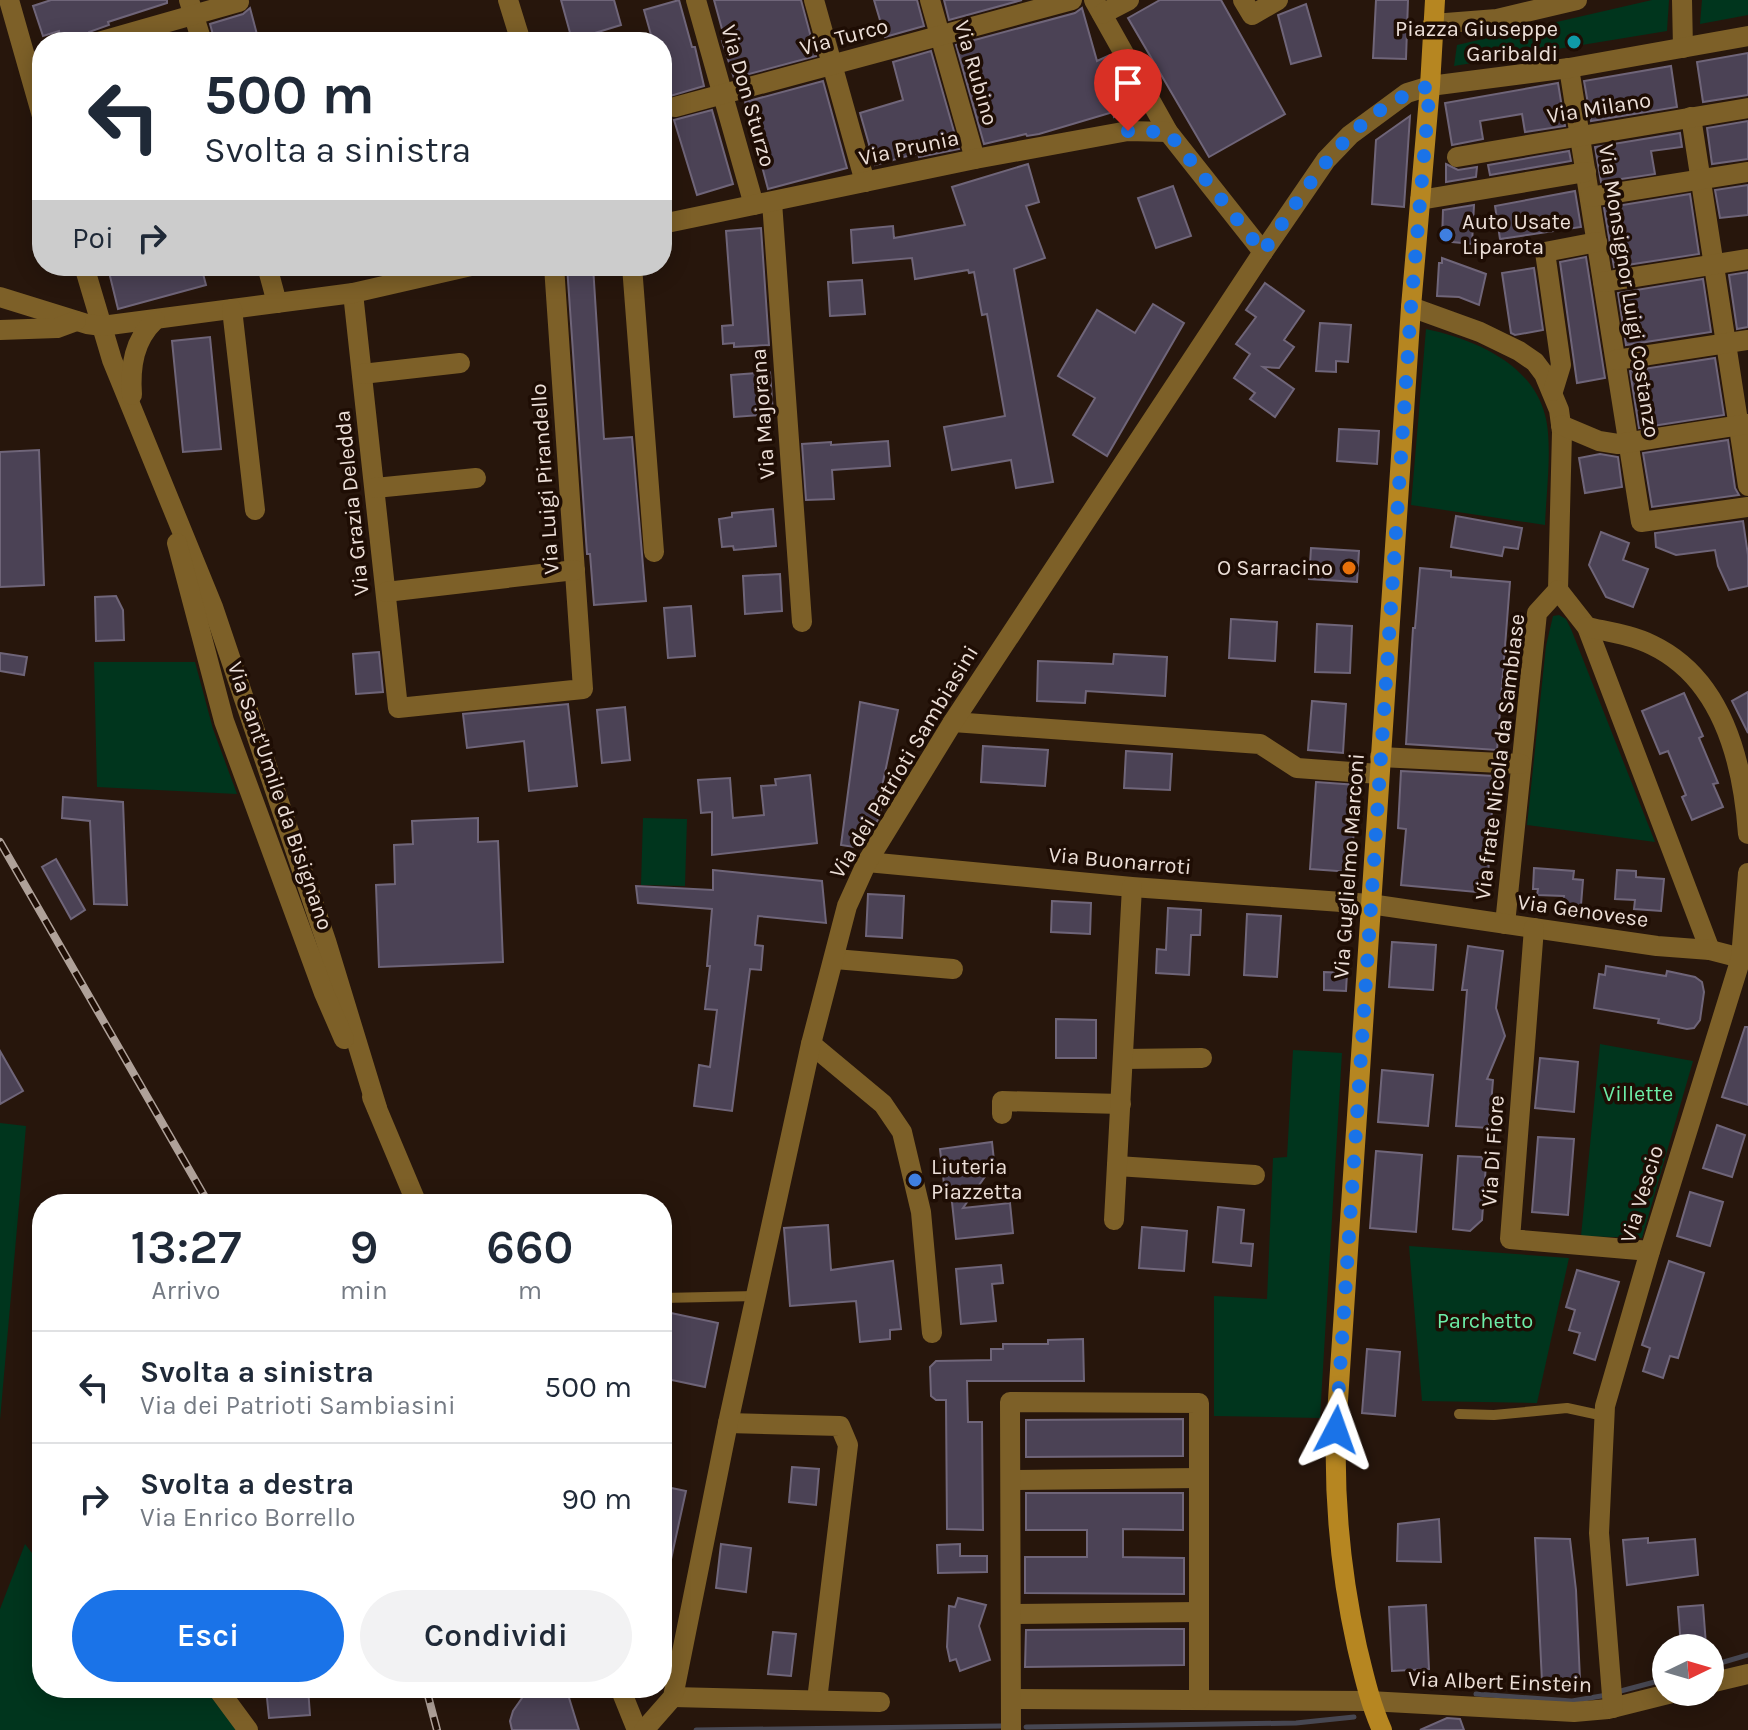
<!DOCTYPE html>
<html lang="it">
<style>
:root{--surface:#fff;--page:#f2f2f3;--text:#1f2937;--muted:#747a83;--line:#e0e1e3;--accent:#1a73e8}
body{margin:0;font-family:Karla,sans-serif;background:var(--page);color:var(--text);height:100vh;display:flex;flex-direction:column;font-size:30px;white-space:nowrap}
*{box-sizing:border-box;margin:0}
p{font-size:26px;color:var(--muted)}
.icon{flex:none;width:44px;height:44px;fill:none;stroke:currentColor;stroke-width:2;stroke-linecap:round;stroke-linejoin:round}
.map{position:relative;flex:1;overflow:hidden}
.details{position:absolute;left:32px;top:1194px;width:640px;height:504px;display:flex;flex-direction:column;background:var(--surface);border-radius:32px;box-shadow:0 4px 20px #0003}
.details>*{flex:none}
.hud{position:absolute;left:32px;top:32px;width:640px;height:244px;border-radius:32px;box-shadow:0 4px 20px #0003;background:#fff;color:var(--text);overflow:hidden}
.needle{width:52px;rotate:85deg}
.buttons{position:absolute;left:1652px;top:1634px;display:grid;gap:16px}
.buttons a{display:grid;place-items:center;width:72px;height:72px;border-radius:50%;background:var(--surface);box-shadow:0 4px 20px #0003;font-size:40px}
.pin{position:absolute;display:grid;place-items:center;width:68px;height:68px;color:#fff;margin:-82px -34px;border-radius:50% 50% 50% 0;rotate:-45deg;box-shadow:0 0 8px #0007}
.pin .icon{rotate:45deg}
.me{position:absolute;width:88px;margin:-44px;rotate:4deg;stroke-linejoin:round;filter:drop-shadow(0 0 6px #0008)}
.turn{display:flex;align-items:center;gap:28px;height:168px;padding:0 40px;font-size:36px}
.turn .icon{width:104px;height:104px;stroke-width:2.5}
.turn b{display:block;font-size:56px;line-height:68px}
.then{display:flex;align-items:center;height:76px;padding:0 40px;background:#0003;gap:16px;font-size:30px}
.eta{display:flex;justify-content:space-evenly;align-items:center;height:136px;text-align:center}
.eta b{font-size:48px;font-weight:600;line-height:56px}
.button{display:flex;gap:16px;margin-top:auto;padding:16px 40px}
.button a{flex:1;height:92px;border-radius:48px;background:var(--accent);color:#fff;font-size:32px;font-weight:600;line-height:92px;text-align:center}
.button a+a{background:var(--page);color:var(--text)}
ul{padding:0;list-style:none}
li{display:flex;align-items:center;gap:24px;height:112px;padding:0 40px;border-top:2px solid var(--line)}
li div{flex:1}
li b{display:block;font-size:30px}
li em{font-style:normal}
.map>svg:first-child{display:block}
.green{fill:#00351d}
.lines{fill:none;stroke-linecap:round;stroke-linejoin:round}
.stream{stroke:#474752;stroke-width:5}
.building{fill:#4b4255;stroke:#6f6579;stroke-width:2}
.lane{stroke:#7d6028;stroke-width:10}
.street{stroke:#7d6028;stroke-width:20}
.secondary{stroke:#b68621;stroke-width:20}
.rail-casing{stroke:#afa199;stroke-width:8}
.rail{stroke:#1e0d04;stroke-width:5;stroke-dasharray:15;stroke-linecap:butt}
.route{stroke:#1a73e8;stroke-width:14;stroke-dasharray:0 25.2}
.culture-dot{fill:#0f9aa8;stroke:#1e0d04;stroke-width:3}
.shop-dot{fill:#3f7fe0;stroke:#1e0d04;stroke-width:3}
.food-dot{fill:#e8710a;stroke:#1e0d04;stroke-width:3}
.labels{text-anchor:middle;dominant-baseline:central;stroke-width:7;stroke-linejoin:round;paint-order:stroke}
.poi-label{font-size:22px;fill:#ecdfd8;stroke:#1e0d04;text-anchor:end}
.street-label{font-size:22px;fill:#ecdfd8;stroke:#1e0d04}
.park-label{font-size:22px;fill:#6ceda7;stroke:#1e0d04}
</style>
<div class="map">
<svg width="1748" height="1730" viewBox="0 0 1748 1730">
<rect width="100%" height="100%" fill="#27160c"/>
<g class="green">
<path d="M1652,0h17l-2,31 -213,35 3,-21z"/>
<path d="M1702,0h46v15l-48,9z"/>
<path d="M1426,329c47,10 106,34 119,86 8,28 1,80 0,110l-134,-20z"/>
<path d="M1559,615l7,4 5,10 84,213 -128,-17 19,-179 7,-30z"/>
<path d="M94,662h101l18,67 24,65 -140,-7z"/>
<path d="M643,818l44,1 -2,67 -44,-1z"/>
<path d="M1600,1044l93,17 -51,177 -61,-2z"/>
<path d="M1293,1050l49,3 -22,365 -106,-2v-120l53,3 6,-141 14,-1z"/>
<path d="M0,1123l26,3 -26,294z"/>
<path d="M1409,1246l160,12 -32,145 -115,-2z"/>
<path d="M25,1544l17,22v122h168l32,42h-242v-121z"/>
</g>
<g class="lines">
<g class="stream">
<path d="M1710,1666l38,-11"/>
<path d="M1617,1692l49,-13"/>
<path d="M1476,1694l96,7 35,-6"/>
<path d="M1026,1727l270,-4 58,-6"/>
<path d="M696,1730l305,-4"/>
</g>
</g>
<g class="building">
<path d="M51,0h116v3l-59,19 1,3 -20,7 -4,10h-24l-2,-11 -16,5 -10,-30z"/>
<path d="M561,0h53l7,25 -49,15z"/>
<path d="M679,0l13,47h3l9,39 -37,11 -1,-5 -4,1v-51h-9l-9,-32z"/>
<path d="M714,0h87l15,56 -82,22 -12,-37 3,-1z"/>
<path d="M874,0h43l7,26 -39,11z"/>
<path d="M944,0h78l-73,20z"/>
<path d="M1160,0h61l64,114 -76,43 -81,-139z"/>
<path d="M1376,0h32l-2,59 -33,-1z"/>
<path d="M1306,4l15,52 -30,8 -13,-49z"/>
<path d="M250,8l9,34h-44l-5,-18 33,-10z"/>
<path d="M1082,8l15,53 13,-6 27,48 -23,14 -1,-5 -74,22 -12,2 -1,-2 -42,10 -28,-99 119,-32z"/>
<path d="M931,51l28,98 -40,8 -1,-4 -43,12 -15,-52 43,-13 -10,-38z"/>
<path d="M1748,53v42l-45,7 -6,-40z"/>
<path d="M1671,66l6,41 -86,14 -7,-40z"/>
<path d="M823,81l24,87 -79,21 -23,-87z"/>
<path d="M1558,83l7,43 -40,6 -3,-18 -42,7 3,18 -31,6 -7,-42z"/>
<path d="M712,110l21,74 -36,11 -23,-75z"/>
<path d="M1410,116l-6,91 -32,-3 4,-64z"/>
<path d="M1748,121v38l-36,5 -5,-36z"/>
<path d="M1680,133l2,14 -31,4 4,23 -54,8 -6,-35z"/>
<path d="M1569,151l2,10 -81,14 -2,-10z"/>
<path d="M1028,164l11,38 -13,4 19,52 -31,11 39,213 -37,6 -5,-28 -59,10 -8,-43 61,-11 -18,-102 -5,1 -8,-43 -5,1 -1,-3 -53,9 -3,-21 -59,5 -2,-33 42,-4 1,12 71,-13 -13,-38z"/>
<path d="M1446,164l12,6 19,-3 -1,10 -30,5z"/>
<path d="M1748,185v30l-28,3 -5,-28z"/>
<path d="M1173,186l18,50 -35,12 -18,-50z"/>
<path d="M1575,191l6,36 -81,12 -5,-33z"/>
<path d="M1690,194l9,60 -85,13 -10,-59z"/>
<path d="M1474,205l-2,39 -30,-3 1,-31z"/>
<path d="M761,228l8,117 -35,2v-4l-11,1 -1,-18 11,-1 -7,-94z"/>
<path d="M1586,257l19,121 -28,5 -17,-121z"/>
<path d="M1442,258l44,16 -7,31 -20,-8 -22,-1 2,-33h3z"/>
<path d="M117,266h84l5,19 -88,24 -10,-41z"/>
<path d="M567,266h26l11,173 28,-2 14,164 -52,4 -4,-51h-3z"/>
<path d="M1534,268l9,62 -28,5 -4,-2 -9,-60z"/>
<path d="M1748,272v55l-11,2 -8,-54z"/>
<path d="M1703,279l8,53 -85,13 -8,-52z"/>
<path d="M862,280l3,34 -35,2 -2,-34z"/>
<path d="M1265,283l39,28 -20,29 10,7 -15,21 -16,-1 31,22 -19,28 -25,-18 5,-6 -21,-15 16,-24 -14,-10 20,-27 -10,-7z"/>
<path d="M1153,304l31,19 -77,133 -34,-21 22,-37 -37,-22 39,-66 38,23z"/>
<path d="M1320,323l31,2 -3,37 -12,-1v11l-20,-1z"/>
<path d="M210,337l11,112 -38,3 -11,-111z"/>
<path d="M1715,358l9,57 -85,13 -9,-57z"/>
<path d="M770,372l3,42 -39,3 -3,-42z"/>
<path d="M1339,429l40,2 -2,33 -40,-3z"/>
<path d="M1728,440l7,48 4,7 -87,12 -9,-54z"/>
<path d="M888,441l2,25 -58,4 2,29 -28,1 -4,-56 29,-2v3z"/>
<path d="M39,450l5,135 -44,2v-135z"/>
<path d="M1600,454l18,3 4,30 -37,6 -6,-35z"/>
<path d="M773,509l3,37 -42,4 -1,-4 -11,1 -3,-28 13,-2v-4z"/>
<path d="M1456,516l66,12 -4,21 -14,-2 -2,9 -51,-9z"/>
<path d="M1743,521l5,34v31l-19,4 -11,-24 -3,-16 -39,5 -20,-8 -1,-14z"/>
<path d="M1601,532l28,11 -6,17 25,9 -15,38 -27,-10 -17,-32z"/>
<path d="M1311,548l48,3 -2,31 -48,-3z"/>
<path d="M1420,568l31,3v6l59,5 -13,168 -91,-6 7,-116h2z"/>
<path d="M780,574l2,37 -37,3 -2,-38z"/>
<path d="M116,596l7,14 1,30 -28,1 -1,-44z"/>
<path d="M691,606l4,50 -27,2 -4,-50z"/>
<path d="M1231,619l46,3 -2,39 -46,-3z"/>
<path d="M1317,624l35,2 -2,47 -35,-1z"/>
<path d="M379,652l4,40 -27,2 -3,-40z"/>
<path d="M0,653l27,4 -3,18 -24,-4z"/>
<path d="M1114,654l53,3 -2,39 -79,-5 -1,12 -48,-2 1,-40 75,3z"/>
<path d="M1748,692v41l-16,-32z"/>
<path d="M1684,693l19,43 -4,2 19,45 -5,1 10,23 -31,13 -10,-23 4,-2 -18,-44 -8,3 -18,-43z"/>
<path d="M1312,701l34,3 -3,49 -35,-3z"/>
<path d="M860,702l38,8 -15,72 -3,34 -7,12 -3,-1 -10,21 -19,-3z"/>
<path d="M568,704l9,82 -48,5 -5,-50 -57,7 -4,-34z"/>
<path d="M625,707l5,53 -28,3 -5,-53z"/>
<path d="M983,746l65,4 -3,36 -64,-4z"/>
<path d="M1126,751l46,3 -2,36 -46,-2z"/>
<path d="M1401,771l93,5 -7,117 -86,-8 5,-56 -8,-1z"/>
<path d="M810,775l7,68 -105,12v-43l-11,1 -3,-33 32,-2 3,40 31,-3 -3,-29 15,-1 -1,-6z"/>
<path d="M1316,782l41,3 -6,87 -41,-3z"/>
<path d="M63,797l60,5 4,103 -33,-1 -4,-83 -28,-3z"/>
<path d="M478,818v24l20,-1 5,121 -124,5 -3,-82 19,-1 -1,-39 19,-1 -1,-23z"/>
<path d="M56,859l29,51 -14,9 -29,-52z"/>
<path d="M1534,868l40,3 -1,8 10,1 -2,25 -18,-1 1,-8 -27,-1 1,-6h-5z"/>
<path d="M713,870l109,11 4,42 -68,-7 -3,29 8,1 -2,24 -11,-1 -18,142 -38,-5 5,-41 11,2 7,-57 -12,-1 5,-43h-3l5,-57 -74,-6 -2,-17 77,4z"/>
<path d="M1617,870l19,1v6l28,2 -3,32 -27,-2 1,-9 -20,-1z"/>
<path d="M868,894l36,2 -2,42 -36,-2z"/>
<path d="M1052,901l39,2 -1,31 -39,-2z"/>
<path d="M1168,908l33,2 -1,25h-9l-2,40 -33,-2 1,-24 9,1z"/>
<path d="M1247,914l34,2 -4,61 -33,-2z"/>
<path d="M1392,942l44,3 -3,45 -44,-3z"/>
<path d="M1468,946l35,5 -7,57 9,28 -18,43 6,1 -4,48 -33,-2 11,-136h-5z"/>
<path d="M1606,966l60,10 1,-5 28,6 7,5 2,10 -4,28 -6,8 -7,1 -29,-6 1,-4 -65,-11 5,-34 6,1z"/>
<path d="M1324,972l23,1 -1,18 -22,-1z"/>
<path d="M1056,1019l40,1v38h-40z"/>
<path d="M1745,1027h3v78l-26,-8z"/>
<path d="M0,1051l23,40 -23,13z"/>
<path d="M1540,1058l38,4 -4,50 -39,-4z"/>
<path d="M1382,1070l51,5 -5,51 -50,-4z"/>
<path d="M1717,1125l28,10 -13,42 -29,-9z"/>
<path d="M1538,1137l36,2 -6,76 -36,-3z"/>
<path d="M992,1142l3,28 -6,1 -26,37 47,-5 3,30 -57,6 -6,-55h-6l-4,-35z"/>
<path d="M1376,1151l46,4 -6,77 -46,-4z"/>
<path d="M1458,1156l23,1 5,7 -4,56 -12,11 -17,-2z"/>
<path d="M1690,1192l33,10 -13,44 -33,-10z"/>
<path d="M1218,1207l26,3 -3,33 12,1 -2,22 -38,-4z"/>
<path d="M828,1225l3,45 62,-9 8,68 -11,1v9l-30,3 -4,-41 -66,5 -6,-78z"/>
<path d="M1142,1227l45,4 -3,40 -45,-3z"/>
<path d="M1669,1261l35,12 -26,85 -8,-2 -7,22 -20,-7 7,-23 -8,-3z"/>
<path d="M1001,1265l2,18 -11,1 4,37 -35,3 -5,-55z"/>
<path d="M1577,1270l42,12 -24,78 -21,-7 6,-20 -11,-3 6,-20 -9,-3z"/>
<path d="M671,1313l47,10 -13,64 -43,-9v-21z"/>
<path d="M1083,1339l1,42h-117l1,41h14l1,108 -36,-1 -1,-129h-10l-5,-4 -1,-29 6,-6 55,-1v-11h12v-5h45v-4z"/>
<path d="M1367,1349l33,3 -5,64 -33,-3z"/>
<path d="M1183,1419v37l-157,1v-37z"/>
<path d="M792,1467l27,2 -3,36 -27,-3z"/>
<path d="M662,1486l24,5 -18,82 -6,-1z"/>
<path d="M1026,1493h157v37l-60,-1v28l61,1v36l-159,-1v-36h62v-27h-61z"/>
<path d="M1439,1519l2,43 -44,-1 1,-37z"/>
<path d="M1535,1538l35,1 6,51 4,90 -38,2z"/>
<path d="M1648,1538v5l47,-4 3,36 -71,10 -4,-45z"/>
<path d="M721,1544l30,4 -5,44 -30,-4z"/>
<path d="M960,1544v12h27v16l-49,1 -1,-28z"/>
<path d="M958,1598l28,7 -7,21 11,34 -30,11 -4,-12 -6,2 -3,-14 2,-41 6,1z"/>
<path d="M1426,1605l3,64 -37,2 -3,-64z"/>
<path d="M1703,1605l3,40 -25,2 -3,-40z"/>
<path d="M1148,1629h36v36l-159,2 1,-37z"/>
<path d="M773,1632l23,2 -5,42 -23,-2z"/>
<path d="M266,1688h42l2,27 -41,3z"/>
<path d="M529,1688h37l13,42h-67l-2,-9 3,-10z"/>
<path d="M1447,1718l13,1 4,11h-44z"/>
</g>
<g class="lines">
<g class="lane">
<path d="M662,1298l94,-2"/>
<path d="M1459,1414l35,1 73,-7 37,8"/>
</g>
<g class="street">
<path d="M9,0l33,116"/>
<path d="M189,0l13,42"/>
<path d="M508,0l13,42"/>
<path d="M696,0l58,205"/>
<path d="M814,0l51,182"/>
<path d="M930,0l45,159"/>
<path d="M1094,0l74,132 95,120"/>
<path d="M1243,0l9,15 26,-15"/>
<path d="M1682,0l1,48"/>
<path d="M1102,14l27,-14"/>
<path d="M1433,24l64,-5 80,-19"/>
<path d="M98,42l141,-40"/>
<path d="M1569,68l72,454 107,-15"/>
<path d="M675,107l397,-107"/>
<path d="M1691,117l57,369"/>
<path d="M1457,157l291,-49"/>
<path d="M1590,197l158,-25"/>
<path d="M1420,200l166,-28"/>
<path d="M772,202l30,420"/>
<path d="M662,224l313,-65 153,-28 40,1"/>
<path d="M84,266l28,94 101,247 113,334 51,167"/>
<path d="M267,266l10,37"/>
<path d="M632,266l22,286"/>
<path d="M1603,282l145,-23"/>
<path d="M353,293l45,415 185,-19 -29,-423"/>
<path d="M0,297l87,27 15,2 251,-33 118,-27"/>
<path d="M1411,307l69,25 39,19 16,11 9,12 15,36 3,22 -4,158 -21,23 -32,311"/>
<path d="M232,309l23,201"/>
<path d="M0,330l57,-2 19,-7"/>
<path d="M1616,360l132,-20"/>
<path d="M362,374l98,-11"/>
<path d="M1553,391l8,-26 -16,-113 52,-10"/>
<path d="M132,395c-2,-29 2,-55 23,-75"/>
<path d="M1561,425l38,16 19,3 130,-20"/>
<path d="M375,488l101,-10"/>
<path d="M177,543l47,178 100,272 20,46"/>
<path d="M1558,590l29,37 123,323"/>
<path d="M386,592l189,-22"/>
<path d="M1587,627c22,5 45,8 65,18 71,34 91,118 96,189"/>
<path d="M953,722l307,22 37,24 82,6"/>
<path d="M1380,757l141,7"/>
<path d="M867,862l265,25 238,17 287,42 53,4 31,8"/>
<path d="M1534,928l-24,311 140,12"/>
<path d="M835,959l118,10"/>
<path d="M811,1044l72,60 19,28 19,80 11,121"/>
<path d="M1123,1059l79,-1"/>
<path d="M372,1097l45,107"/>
<path d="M1002,1114v-13l119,3"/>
<path d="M1117,1166l138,9"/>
<path d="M1114,1220l18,-333"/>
<path d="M728,1423l112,3 8,19 -31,255"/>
<path d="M1011,1480l188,-2"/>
<path d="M1011,1614l188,-2"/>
<path d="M1710,1683l38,-9"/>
<path d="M217,1688l31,42"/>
<path d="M620,1688l17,42"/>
<path d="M673,1697l207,5"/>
<path d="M1011,1699l358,2 205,11 34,-3 68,-17"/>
<path d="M1613,1708l-14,-175 6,-127 45,-155 91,-293 7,-85"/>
<path d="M644,1730l29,-33 55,-274 83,-379 36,-138 20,-44 86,-140 310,-470 63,-92 24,-25 57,-42 23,-7 139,-18 179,-32"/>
<path d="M1011,1730l-1,-328 189,1v297"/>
</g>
<path class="secondary" d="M1382,1730c-12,-27 -18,-54 -25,-83 -16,-72 -23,-143 -21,-217l75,-1123 19,-221 5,-86"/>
<g class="rail-casing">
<g id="rail">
<path d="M0,842l209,362"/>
<path d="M426,1688l11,42"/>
</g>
</g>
<use href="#rail" class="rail"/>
</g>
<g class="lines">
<path class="route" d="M1128,131l40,1 95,120c44,-64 88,-143 167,-166l-19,221 -75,1123"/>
</g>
<circle class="culture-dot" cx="1574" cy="42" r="8"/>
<g class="shop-dot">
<circle cx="1446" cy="235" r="8"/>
<circle cx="915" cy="1180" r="8"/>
</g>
<circle class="food-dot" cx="1349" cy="568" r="8"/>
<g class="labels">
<g class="poi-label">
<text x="1558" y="29">Piazza Giuseppe<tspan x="1558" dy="25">Garibaldi</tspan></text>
<text x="1462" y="222" text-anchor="start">Auto Usate<tspan x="1462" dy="25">Liparota</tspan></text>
<text x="1333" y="568">O Sarracino</text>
<text x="931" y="1167" text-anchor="start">Liuteria<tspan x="931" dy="25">Piazzetta</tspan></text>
</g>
<g class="street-label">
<text transform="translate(844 37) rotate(-15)">Via Turco</text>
<text transform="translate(976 73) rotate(74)">Via Rubino</text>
<text transform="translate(748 96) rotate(74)">Via Don Sturzo</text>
<text transform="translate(1599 108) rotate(-9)">Via Milano</text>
<text transform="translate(909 148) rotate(-12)">Via Prunia</text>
<text transform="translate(1629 291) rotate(81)">Via Monsignor Luigi Costanzo</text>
<text transform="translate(763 414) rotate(-94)">Via Majorana</text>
<text transform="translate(545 479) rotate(-94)">Via Luigi Pirandello</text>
<text transform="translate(352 503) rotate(-96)">Via Grazia Deledda</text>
<text transform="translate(1500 757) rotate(-83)">Via frate Nicola da Sambiase</text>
<text transform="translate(904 762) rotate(-59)">Via dei Patrioti Sambiasini</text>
<text transform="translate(280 796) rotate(71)">Via Sant'Umile da Bisignano</text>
<text transform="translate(1120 861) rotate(5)">Via Buonarroti</text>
<text transform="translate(1349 866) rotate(-86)">Via Guglielmo Marconi</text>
<text transform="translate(1583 911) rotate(8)">Via Genovese</text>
<text transform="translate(1493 1151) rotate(-86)">Via Di Fiore</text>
<text transform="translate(1642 1194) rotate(-73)">Via Vescio</text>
<text transform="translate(1500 1682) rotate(2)">Via Albert Einstein</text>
</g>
<g class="park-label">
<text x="1638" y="1094">Villette</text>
<text x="1485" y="1321">Parchetto</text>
</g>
</g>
</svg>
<div class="buttons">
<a><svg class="needle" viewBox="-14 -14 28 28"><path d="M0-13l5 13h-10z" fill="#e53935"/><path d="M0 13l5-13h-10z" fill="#747a83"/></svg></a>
</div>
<div class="pin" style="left:1128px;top:131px;background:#d93025"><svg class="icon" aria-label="arrive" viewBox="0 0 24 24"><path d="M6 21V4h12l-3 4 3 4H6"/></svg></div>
<svg class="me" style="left:1336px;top:1430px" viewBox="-20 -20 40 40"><path d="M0-17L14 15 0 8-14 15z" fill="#1a73e8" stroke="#fff" stroke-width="4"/></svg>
<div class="hud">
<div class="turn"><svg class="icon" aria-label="left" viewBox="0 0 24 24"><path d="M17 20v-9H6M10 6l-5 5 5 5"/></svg><div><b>500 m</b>Svolta a sinistra</div></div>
<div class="then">Poi<svg class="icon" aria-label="right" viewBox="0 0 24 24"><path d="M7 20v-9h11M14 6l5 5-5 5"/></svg></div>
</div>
<section class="details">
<div class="eta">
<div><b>13:27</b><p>Arrivo</p></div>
<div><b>9</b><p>min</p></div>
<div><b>660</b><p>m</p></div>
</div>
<ul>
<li><svg class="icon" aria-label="left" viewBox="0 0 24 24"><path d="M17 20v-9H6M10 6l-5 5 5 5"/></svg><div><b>Svolta a sinistra</b><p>Via dei Patrioti Sambiasini</p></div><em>500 m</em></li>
<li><svg class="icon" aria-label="right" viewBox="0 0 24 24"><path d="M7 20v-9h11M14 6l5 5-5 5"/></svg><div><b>Svolta a destra</b><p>Via Enrico Borrello</p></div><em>90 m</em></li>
</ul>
<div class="button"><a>Esci</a><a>Condividi</a></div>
</section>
</div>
